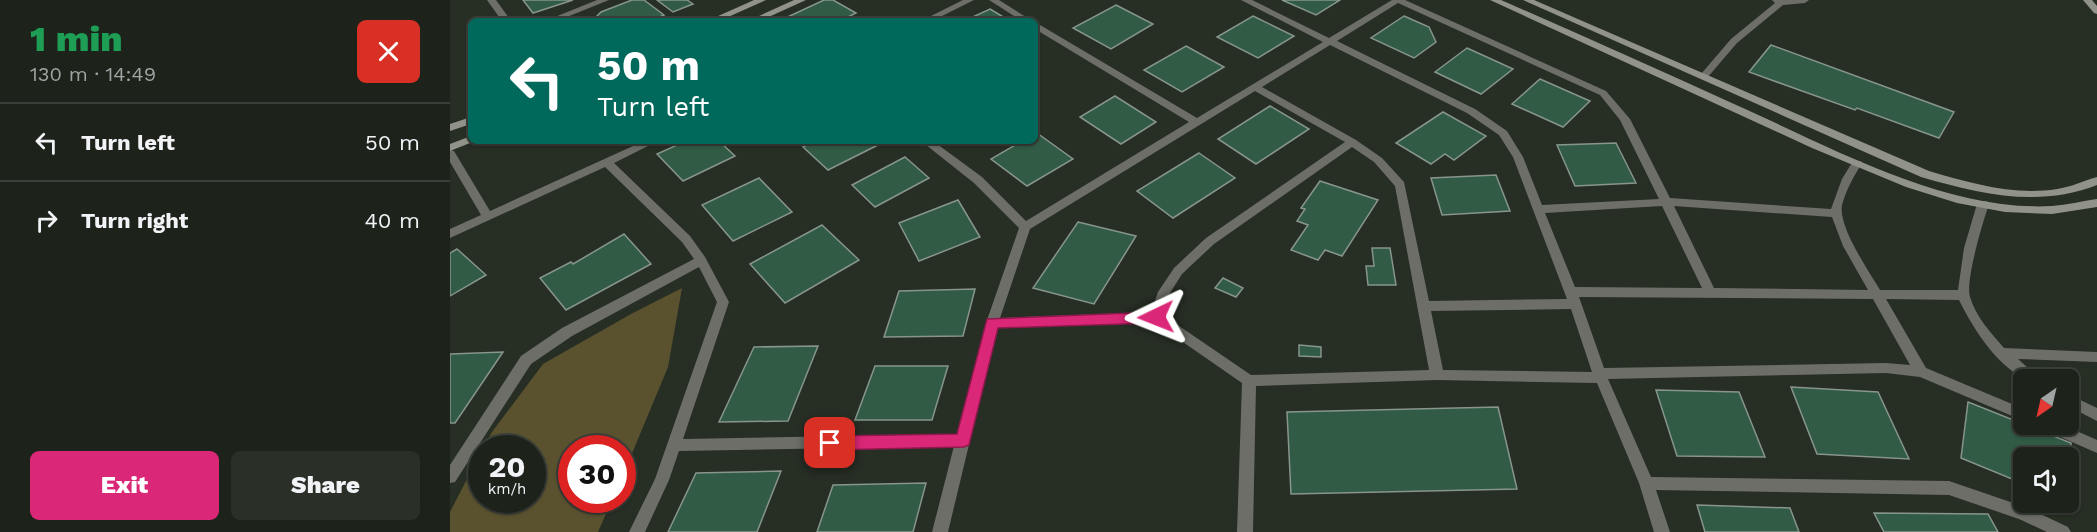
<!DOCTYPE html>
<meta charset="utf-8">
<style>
:root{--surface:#1d221b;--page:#2a2f28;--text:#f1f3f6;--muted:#a0a4a3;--line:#3b3f3a;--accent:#db2777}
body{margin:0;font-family:"Work Sans",sans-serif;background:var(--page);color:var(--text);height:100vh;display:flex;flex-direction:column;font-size:22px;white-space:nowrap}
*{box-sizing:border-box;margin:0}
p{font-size:20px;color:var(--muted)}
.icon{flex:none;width:33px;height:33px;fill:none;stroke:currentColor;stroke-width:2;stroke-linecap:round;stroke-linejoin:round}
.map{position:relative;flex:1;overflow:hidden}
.drawer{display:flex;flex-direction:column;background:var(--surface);width:450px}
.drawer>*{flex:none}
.top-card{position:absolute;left:18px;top:18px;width:570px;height:126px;border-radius:9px;box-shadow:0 2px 4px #0004,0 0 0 2px var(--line);background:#00695c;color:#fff;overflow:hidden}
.needle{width:39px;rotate:214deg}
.controls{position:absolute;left:1563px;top:369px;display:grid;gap:12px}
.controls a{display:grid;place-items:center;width:66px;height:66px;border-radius:9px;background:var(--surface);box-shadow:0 2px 4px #0004,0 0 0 2px var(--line);font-size:30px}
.speed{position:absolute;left:18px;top:435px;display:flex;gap:12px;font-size:30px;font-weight:700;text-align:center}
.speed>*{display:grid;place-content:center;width:78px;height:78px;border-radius:50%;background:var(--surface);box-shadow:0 2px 4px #0004,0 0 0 2px var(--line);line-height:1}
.speed small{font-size:15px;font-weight:400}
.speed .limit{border:9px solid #d22;background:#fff;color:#111}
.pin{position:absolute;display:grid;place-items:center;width:51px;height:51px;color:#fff;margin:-26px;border-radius:12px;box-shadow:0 3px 9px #0006}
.me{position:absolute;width:66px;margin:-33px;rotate:268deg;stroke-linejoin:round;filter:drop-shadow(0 0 4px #0008)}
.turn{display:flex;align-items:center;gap:21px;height:126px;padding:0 30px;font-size:27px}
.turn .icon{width:78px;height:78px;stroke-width:2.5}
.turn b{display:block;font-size:42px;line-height:51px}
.round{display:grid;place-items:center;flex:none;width:63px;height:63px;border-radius:9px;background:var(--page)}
.overview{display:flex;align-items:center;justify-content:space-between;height:102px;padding:0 30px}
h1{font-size:36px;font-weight:800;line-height:45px;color:#1e9e55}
.button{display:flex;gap:12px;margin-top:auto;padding:12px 30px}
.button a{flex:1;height:69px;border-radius:9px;background:var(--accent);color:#fff;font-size:24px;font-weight:800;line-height:69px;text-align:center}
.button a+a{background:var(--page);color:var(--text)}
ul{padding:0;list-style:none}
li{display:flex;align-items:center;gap:18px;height:78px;padding:0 30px;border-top:2px solid var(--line)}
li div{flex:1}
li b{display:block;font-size:22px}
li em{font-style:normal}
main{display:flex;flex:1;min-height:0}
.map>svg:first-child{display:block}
.green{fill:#5a522f}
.building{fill:#315b45;stroke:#87958d;stroke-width:1.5}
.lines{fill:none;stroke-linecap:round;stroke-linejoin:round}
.minor{fill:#6d6e68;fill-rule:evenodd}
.secondary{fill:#91938a;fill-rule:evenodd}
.route{fill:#db2777;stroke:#8e194d;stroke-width:1.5}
</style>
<main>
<section class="drawer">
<div class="overview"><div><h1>1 min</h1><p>130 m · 14:49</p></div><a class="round" style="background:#d93025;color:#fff"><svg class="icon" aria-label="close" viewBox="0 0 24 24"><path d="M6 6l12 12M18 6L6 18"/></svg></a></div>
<ul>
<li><svg class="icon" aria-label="left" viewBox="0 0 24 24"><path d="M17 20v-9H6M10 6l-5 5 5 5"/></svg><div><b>Turn left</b></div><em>50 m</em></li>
<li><svg class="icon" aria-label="right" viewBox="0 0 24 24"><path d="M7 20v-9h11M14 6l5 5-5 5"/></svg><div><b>Turn right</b></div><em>40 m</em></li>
</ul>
<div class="button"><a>Exit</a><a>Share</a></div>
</section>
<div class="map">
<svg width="1647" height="532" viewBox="0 0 1647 532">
<rect width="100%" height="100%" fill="#272e24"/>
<path class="green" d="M232,288l-14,79 -45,108 -1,-27h-50v52h40l-14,32h-148v-20l31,-60 1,48h50v-52h-49l9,-16 51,-68 88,-50z"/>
<g class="building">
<path d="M73,0h50l-40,13z"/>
<path d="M182,0h12l20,15 -14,6h-52l-3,-3 6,-6z"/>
<path d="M207,0h30l6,4 -20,8z"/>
<path d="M374,0h9l23,13 -16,8h-61z"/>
<path d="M832,0h58l-24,15z"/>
<path d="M666,5l37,19 -42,25 -38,-21z"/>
<path d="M540,9l20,12h-46z"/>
<path d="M803,16l41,20 -36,22 -41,-21z"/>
<path d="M954,16l25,11 7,15 -22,16 -43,-20z"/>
<path d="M1321,45l183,67 -15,26 -82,-30 -2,2 -106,-38z"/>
<path d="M736,46l38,21 -42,25 -38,-22z"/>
<path d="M1017,48l46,21 -32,25 -46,-22z"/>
<path d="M1090,79l50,22 -27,26 -51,-23z"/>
<path d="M665,96l41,26 -35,22 -41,-27z"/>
<path d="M820,106l39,23 -53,35 -38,-25z"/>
<path d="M993,112l43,24 -32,24 -9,-6 -14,10 -35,-21z"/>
<path d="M587,133l36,26 -46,27 -36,-27 31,-18h13z"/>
<path d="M236,141h33l16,15 -52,25 -26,-27z"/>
<path d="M366,141h60l4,3 -52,26 -25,-23z"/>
<path d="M1166,143l20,40 -61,3 -18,-41z"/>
<path d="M749,153l36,25 -62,40 -36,-27z"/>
<path d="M455,157l24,21 -54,29 -23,-22z"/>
<path d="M1046,175l14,36 -68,4 -11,-37z"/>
<path d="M309,178l33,34 -59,29 -31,-36z"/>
<path d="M870,181l58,19 -36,56 -17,-6 -7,10 -27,-10 17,-25 -11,-4 8,-12 -4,-1z"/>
<path d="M508,200l22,37 -61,24 -20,-38z"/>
<path d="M628,222l58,14 -42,68 -61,-16z"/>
<path d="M372,225l37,35 -74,43 -35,-39z"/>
<path d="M174,234l27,30 -85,46 -26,-32 31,-16 2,2z"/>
<path d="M922,248h18l6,37h-28l-2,-19h8z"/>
<path d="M7,249l29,26 -36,21v-43z"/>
<path d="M773,278l20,10 -7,9 -21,-9z"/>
<path d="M525,289l-12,47 -79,1 15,-46z"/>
<path d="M849,345l22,2v10l-22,-1z"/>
<path d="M368,346l-30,75 -69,1 35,-75z"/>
<path d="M53,352l-48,71h-5v-69z"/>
<path d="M425,366h73l-16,54h-77z"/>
<path d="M1341,387l87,5 31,67 -92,-5z"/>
<path d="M1206,390l83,2 26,65 -88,-1z"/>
<path d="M1518,402l103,41 -3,55v-40h-44v26l-63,-26z"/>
<path d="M1048,407l19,82 -226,5 -4,-82z"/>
<path d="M331,471l-24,61h-89l28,-59z"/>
<path d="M476,483l-13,49h-96l16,-47z"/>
<path d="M1247,505l93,3 9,24h-94z"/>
<path d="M1424,513l114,1 10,18h-114z"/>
</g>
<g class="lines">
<g class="minor">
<path d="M37,0h9l15,21h-9z"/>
<path d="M147,0h12l-52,21h-12z"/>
<path d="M513,0h11l-42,21h-11z"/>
<path d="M539,0h10l33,21h-10z"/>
<path d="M791,0h11l77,38 63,-38h13l201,91 24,28 40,79 161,11 11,-30 11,-18h8l1,2c-8,13 -16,27 -20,42 -4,22 27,66 38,85h78l6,-42 13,-44 2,-3h8l2,3c-6,18 -24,77 -19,93 6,20 21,36 34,51l93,4v10l-79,-3 23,21c-5,0 -13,1 -18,-2 -29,-16 -50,-50 -64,-78l-73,-1 40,69 98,41v12l-104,-44 -34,-4 -278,6 43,98 298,4 79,27 40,19 3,5h-24l-28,-13 -70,-24 -293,-5 14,42h-16l-15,-49 -42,-100 -160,-3 -181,6 -3,146h-16l5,-149 -88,-61 -157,6 -49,204h-16l22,-86 -275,5 -10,29 -24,52h-16l26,-53 62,-177 -18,-35 -127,69 -41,28 -76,118 -5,1v-18l71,-109 41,-28 132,-69 -12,-17 -77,-75 -155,71v-9l31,-14 -31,-53v-12l4,1 36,60 154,-70h14l-44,22 76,73 15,21 24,45 -46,137 274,-5 29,-111 33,-95 -45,-45 -53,-42h12l49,36 44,44 163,-99 -154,-93v-7l162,96 126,-76zM948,3l202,92 20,25 39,79 -117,6 -19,-48 -16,-26 -32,-22 -138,-68zM880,45l137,68 32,22 14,22 54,142 -138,2 -25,-119 -22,-24 -26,-18 -94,-53zM805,91l90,51 -139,96 -32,30 -16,24 -7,20 -151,6 30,-89zM902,147l22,15 21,24 34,184 -178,5 -88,-60 7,-22 12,-19 32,-30zM1212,206l40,82 -127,-1 -30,-74zM1224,206l158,11 11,29 25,44 -154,-2zM1129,297l294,2 37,66 -24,-2 -282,5zM1121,309l21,63 -149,-2 -12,-59z"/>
<path d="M1322,0h37l-4,3 -22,2 -46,38 -30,35h-6v-4l30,-35 44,-36z"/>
<path d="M1618,394l29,14v13l-29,-15z"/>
<path d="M1588,424h23l36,16v13l-57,-25z"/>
</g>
<g class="secondary">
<path d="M304,0h12l-47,21h-12z"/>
<path d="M344,0h12l-46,21h-12z"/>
<path d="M1040,0h11c78,34 156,69 233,104 95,42 211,108 318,102 15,-1 30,-5 45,-7v8l-45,7 -47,-2 -48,-9 -51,-16 -94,-39z"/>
<path d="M1073,0h11l395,171c41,12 85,25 128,18 14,-2 26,-8 40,-12v8c-59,23 -117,9 -176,-8z"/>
<path d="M1633,0h9l5,6v8l-3,-1z"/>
<path d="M21,117v7l-21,7v-7z"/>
<path d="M21,136v5h4l-25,10v-7z"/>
</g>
</g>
<path class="route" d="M706,312l5,1 2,4 -2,4 -5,2 -158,5 -29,117 -5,2 -134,3 -6,-2 -2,-5 2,-5 6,-2 127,-2 30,-115z"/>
</svg>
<div class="controls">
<a><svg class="needle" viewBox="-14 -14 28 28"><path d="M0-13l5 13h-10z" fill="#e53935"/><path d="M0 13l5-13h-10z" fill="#a0a4a3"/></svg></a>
<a><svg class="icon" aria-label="sound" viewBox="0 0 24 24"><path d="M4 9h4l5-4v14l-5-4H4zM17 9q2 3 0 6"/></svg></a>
</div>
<div class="speed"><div>20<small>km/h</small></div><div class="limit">30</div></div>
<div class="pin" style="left:380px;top:443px;background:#d93025"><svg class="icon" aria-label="arrive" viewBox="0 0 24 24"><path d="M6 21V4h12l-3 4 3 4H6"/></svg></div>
<svg class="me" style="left:706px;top:317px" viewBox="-20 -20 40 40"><path d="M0-17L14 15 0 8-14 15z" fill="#db2777" stroke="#fff" stroke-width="4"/></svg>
<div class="top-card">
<div class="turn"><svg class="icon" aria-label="left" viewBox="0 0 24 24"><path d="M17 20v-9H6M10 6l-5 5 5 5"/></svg><div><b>50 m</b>Turn left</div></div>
</div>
</div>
</main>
